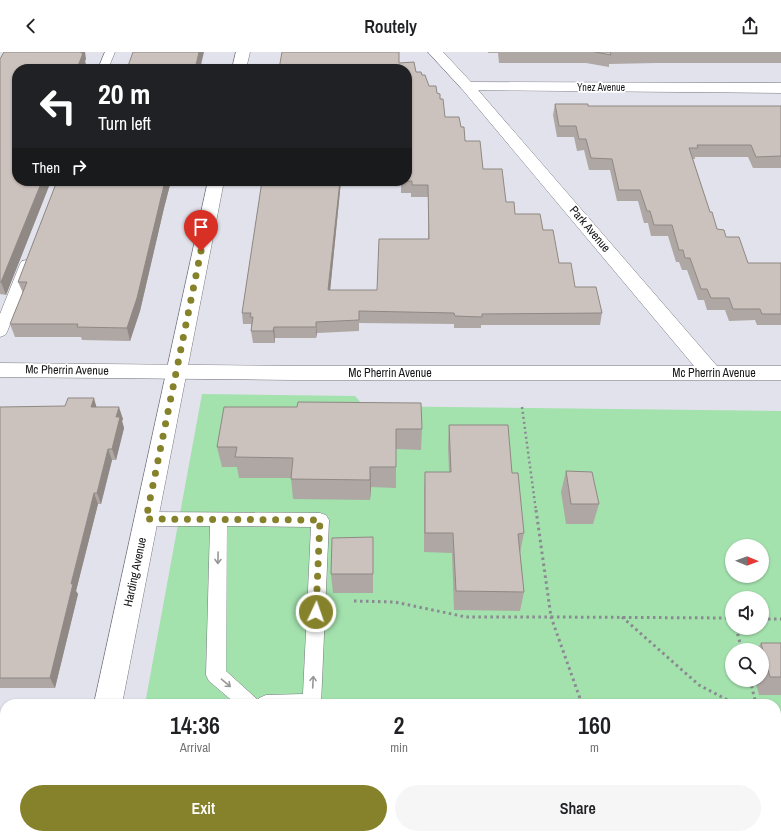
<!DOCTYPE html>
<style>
:root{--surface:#fff;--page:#f6f6f6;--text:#202124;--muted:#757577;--accent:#86822b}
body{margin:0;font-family:"Archivo Narrow",sans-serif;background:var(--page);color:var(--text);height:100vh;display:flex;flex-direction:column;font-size:15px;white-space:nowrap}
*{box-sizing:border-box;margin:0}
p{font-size:13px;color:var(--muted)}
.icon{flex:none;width:22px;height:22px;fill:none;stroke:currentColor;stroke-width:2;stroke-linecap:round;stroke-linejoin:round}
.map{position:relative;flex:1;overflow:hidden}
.side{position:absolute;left:0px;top:647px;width:781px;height:140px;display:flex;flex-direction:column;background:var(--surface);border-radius:16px 16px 0 0;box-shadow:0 1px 3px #0004}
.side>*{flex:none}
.top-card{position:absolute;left:12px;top:12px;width:400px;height:122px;border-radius:16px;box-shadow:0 1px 3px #0004;background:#202124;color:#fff;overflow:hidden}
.needle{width:26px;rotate:91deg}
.buttons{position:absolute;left:725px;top:487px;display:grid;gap:8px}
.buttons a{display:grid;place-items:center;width:44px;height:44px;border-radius:50%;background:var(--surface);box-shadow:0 1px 3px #0004;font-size:20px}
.pin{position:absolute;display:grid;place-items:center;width:34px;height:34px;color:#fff;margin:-41px -17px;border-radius:50% 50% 50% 0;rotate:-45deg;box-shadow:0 0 4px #0007}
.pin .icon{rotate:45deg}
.me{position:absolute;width:44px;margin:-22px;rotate:3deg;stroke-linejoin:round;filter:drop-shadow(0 0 3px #0008)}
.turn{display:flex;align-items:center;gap:14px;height:84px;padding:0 20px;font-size:18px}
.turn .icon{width:52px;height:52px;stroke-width:2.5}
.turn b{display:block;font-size:28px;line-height:34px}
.then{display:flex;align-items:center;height:38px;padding:0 20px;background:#0003;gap:8px;font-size:15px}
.eta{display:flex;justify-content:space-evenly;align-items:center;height:68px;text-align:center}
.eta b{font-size:24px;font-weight:600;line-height:28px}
.primary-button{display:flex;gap:8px;margin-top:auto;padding:8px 20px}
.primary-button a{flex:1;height:46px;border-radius:24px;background:var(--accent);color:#fff;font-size:16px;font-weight:600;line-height:46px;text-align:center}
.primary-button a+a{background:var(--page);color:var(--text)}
header{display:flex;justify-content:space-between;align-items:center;height:52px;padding:0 20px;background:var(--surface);font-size:18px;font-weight:600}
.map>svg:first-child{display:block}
.green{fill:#a3e1ad;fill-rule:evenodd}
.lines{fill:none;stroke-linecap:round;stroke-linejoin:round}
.lane-casing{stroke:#777881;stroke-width:1}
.street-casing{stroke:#777881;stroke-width:1}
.secondary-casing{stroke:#777881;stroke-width:1}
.path-far1{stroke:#8a8a91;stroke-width:2.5;stroke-dasharray:2 3;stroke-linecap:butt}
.path{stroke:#8a8a91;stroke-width:3;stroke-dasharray:2.5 3.5;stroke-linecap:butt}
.lane{fill:#fff;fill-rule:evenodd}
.street{fill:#fff;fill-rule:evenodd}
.secondary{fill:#fff;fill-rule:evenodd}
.wall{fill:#afa7a3}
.shaded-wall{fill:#8f8884}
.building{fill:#ccc2bd;stroke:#8f8884}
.oneway{stroke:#979798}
.route{stroke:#86822b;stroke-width:7;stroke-dasharray:0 12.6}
.labels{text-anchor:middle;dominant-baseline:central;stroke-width:3.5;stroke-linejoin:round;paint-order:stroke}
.far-street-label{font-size:10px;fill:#17171a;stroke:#fff}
.street-label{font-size:12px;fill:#17171a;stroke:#fff}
</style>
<header><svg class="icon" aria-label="back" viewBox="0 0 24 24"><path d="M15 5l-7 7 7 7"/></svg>Routely<svg class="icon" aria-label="share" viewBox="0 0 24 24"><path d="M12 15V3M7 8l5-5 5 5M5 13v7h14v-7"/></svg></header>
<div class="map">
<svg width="781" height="787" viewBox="0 0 781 787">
<rect width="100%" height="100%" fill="#e1e2ec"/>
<path class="green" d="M202,342l153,2 9,10 417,5v428h-660l1,-5h654v-130h-631zM732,494h30v30h-30zM732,546h30v30h-30zM732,598h30v30h-30z"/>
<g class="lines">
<g class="lane-casing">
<g id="lane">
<path d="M105,0h10l-7,17h-10z"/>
<path d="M27,208l5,1 2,3 -27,68 -2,3 -5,2v-23l20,-50 2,-3z"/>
<path d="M146,460l174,1 6,2 3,5 -8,184h-85l-27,-23 -3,-6 4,-149h-64l-6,-2 -3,-5 3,-5zM227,474l84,1 -8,167 -37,1 -7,3 -1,2 -32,-29z"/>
</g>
</g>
<g class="street-casing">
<g id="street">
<path d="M467,30l5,1 245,283h64v14h-487l-294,-3v-14l294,3h400l-232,-277 -2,-3 2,-3z"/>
<rect x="0" y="666" width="5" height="26"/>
</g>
</g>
<g class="secondary-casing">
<g id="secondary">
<path d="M236,0h14l-4,17h-14z"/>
<path d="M428,0h15l28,30 310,1v10l-314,-3 -5,-1z"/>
<path d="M208,129h16l-102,523h-28z"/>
<path d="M66,782h30l-1,5h-30z"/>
</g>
</g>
<path class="path-far1" d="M522,355l14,104"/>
<g class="path">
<path d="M536,458l15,107 181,1"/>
<path d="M354,549l41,1 71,15h85l31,87"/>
<path d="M622,565l77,68 36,19"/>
<path d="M762,567h19"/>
<path d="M736,576l6,22"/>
<path d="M750,628l6,24"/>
<path d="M776,709l5,13"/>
<path d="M776,740l5,-15"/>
<path d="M661,782l5,5"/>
<path d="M465,787l4,-5"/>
<path d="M754,787l3,-5"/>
</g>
<use href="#lane" class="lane"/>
<use href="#street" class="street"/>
<use href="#secondary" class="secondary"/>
</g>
<g class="wall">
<path d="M204,0l-187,129h34l-45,114 -6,-1v-235h86l-1,2 1,5h42z"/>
<path d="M488,0h293v11h-125l-47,1v3l-23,-4h-87l-1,-10h-10z"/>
<path d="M399,11l23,12 7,11 8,7 3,6 5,18 16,10 4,14 18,28 32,45 28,16 16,33 16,24 27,26 -2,12h-119v3h-27v-4l-95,-1v8l-42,2 -1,5h-41v5h-22l-2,-12v-7h-8l-1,-11 20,-132h79l-11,109h47l51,-51v-42h-17v-4h-10v-12h6z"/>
<path d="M555,52l33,2h193v62h-28l-5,-11h-53v2h-2l17,53 7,17 9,8 22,26h33v62h-24l-2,-5 -26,1 -4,-11h-18l-3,-10h-6l-11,-30h-5l-3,-8h-3l-8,-26h-17l-3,-13h-4l-6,-22h-21l-7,-31h-21l-5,-20 -7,1 -3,-14h-17l-4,-22z"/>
<path d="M57,129h114l-7,27 -24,103 -10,30 -48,-1 -1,-3h-66l-5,-13 13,-31 -5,-11z"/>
<path d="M0,355h97l26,12 -1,2 2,7 -8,32h-4l-11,44h-3l-22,87 2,3 -23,94h-55z"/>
<path d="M297,355l125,22 -1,21 -25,-1v39l-25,-1 -1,13 -77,-1 -2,-21h-52l-2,-11h-15l-5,-20z"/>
<path d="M449,373l63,48 12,60 -4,20 4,39 -4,19 -66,-1 -2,-57 -28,-1v-60l1,-20h24l-1,-26z"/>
<path d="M566,419l33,33 -6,20h-27l-5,-32z"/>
<path d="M373,485v56h-40l-2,-19z"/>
<path d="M761,591h20v52h-22l-4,-15h7v-30h-5z"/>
</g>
<g class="shaded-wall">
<path d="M77,0h8l1,7 -1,2 1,4 -1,4 -7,-3z"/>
<path d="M199,0h5l-4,17h-5z"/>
<path d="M42,129h9l-45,114 -5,-13z"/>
<path d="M165,129h6l-7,27 -24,103 -10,30 -3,-13z"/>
<path d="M340,129h1l-12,121 -1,-12z"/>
<path d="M316,270l1,11 -1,5z"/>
<path d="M274,275l1,11v5l-2,-12z"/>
<path d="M94,346l3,11 -6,-2z"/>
<path d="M119,355l4,12 -1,2 2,7 -8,32 -4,-11 4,-32z"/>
<path d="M108,397l4,11 -11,44 -4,-11z"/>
<path d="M370,415l1,20 -1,13z"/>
<path d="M94,441l4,11 -22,87 2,3 -23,94 -5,-10 21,-94z"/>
<path d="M20,782h2l4,5h-7z"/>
</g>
<g class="building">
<path d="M4,0h77v1h2l-5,13h50l5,-14h66l-4,17h-178v112h25l-41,101h-1v-223z"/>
<path d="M282,0h117v11l15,-1 2,10h5l1,3h3l4,11h7l1,7 3,1v5h3l2,18h14l2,10h3l1,14h15l3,28h19l4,33h8l1,12h25l3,16h10l6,33h12l4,24h21l6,26 -120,1v3l-27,-1 -1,-3 -95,-2v9l-43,2v5h-42l-1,4h-22l2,-14h-3l1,-4h-9l20,-132h78l-12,109h49l2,-51h50l-1,-54h-16v-4h-10h5v-112h-128z"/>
<path d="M595,0h15l1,3z"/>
<path d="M555,52h33v2h193v50l-25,1 -5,-12h-54l1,3h-9l21,64h2l5,17 7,1 2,7h13l9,26h33v51h-19l-2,-5h-27l-4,-11h-18l-4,-9h-6l-11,-31h-5l-2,-8h-4l-7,-25h-18l-4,-14h-3l-7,-21h-21l-7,-31 -21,-1 -5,-19h-7l-3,-13h-17z"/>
<path d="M57,129h108l-28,117 -10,30 -50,-1 1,-3h-68l17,-42h-9z"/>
<path d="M68,346h26l-3,9h28l-3,10h4l-8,32h-4l-11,44h-3l-23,91h2l-23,94h-50v-271l65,-1z"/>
<path d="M298,350l123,1 1,26h-26v38h-26v13l-79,-1 2,-21 -58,-1 2,-10h-20l7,-40h73z"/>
<path d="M449,373h59l4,48h6l6,60 -6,1 6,58 -68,-1 -3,-58h-28v-61h26z"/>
<path d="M566,419l26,1 7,32h-28z"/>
<path d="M373,485v37h-42l1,-36z"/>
<path d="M761,591h20v34h-11z"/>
<path d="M0,780h5v2h15l-1,5h-19z"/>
</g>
<defs><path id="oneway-shaft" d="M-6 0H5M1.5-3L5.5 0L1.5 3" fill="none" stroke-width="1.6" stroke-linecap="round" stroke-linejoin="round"/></defs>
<g class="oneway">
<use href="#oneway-shaft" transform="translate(218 506) rotate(91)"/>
<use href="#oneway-shaft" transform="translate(313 630) rotate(-87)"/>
<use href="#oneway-shaft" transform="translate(226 631) rotate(40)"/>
</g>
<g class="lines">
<path class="route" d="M201,199l-55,268 174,1 -4,92"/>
</g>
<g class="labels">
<g class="far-street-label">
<text x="601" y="35">Ynez Avenue</text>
</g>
<g class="street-label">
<text transform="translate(590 177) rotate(50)">Park Avenue</text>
<text transform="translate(67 318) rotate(1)">Mc Pherrin Avenue</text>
<text x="390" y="321">Mc Pherrin Avenue</text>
<text x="714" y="321">Mc Pherrin Avenue</text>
<text transform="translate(135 520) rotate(-78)">Harding Avenue</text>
</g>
</g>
</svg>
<div class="buttons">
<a><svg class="needle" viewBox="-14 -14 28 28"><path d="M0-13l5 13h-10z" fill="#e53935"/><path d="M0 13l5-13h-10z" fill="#757577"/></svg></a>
<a><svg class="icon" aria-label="sound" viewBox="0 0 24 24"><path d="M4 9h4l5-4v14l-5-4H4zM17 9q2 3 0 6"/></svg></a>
<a><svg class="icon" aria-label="search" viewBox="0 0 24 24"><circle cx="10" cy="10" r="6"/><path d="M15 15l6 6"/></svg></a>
</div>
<div class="pin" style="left:201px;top:199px;background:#d93025"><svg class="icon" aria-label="arrive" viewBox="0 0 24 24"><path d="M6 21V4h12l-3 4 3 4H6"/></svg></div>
<svg class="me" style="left:316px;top:560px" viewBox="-20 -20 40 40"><circle r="17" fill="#86822b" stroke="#fff" stroke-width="3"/><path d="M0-11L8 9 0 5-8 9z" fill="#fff"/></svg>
<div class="top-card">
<div class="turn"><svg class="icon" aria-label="left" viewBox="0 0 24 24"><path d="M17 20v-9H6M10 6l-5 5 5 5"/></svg><div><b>20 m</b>Turn left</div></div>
<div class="then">Then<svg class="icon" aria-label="right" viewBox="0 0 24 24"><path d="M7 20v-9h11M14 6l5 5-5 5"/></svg></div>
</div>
<section class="side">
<div class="eta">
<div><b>14:36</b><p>Arrival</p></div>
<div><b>2</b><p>min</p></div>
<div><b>160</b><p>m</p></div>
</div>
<div class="primary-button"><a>Exit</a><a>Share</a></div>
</section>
</div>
